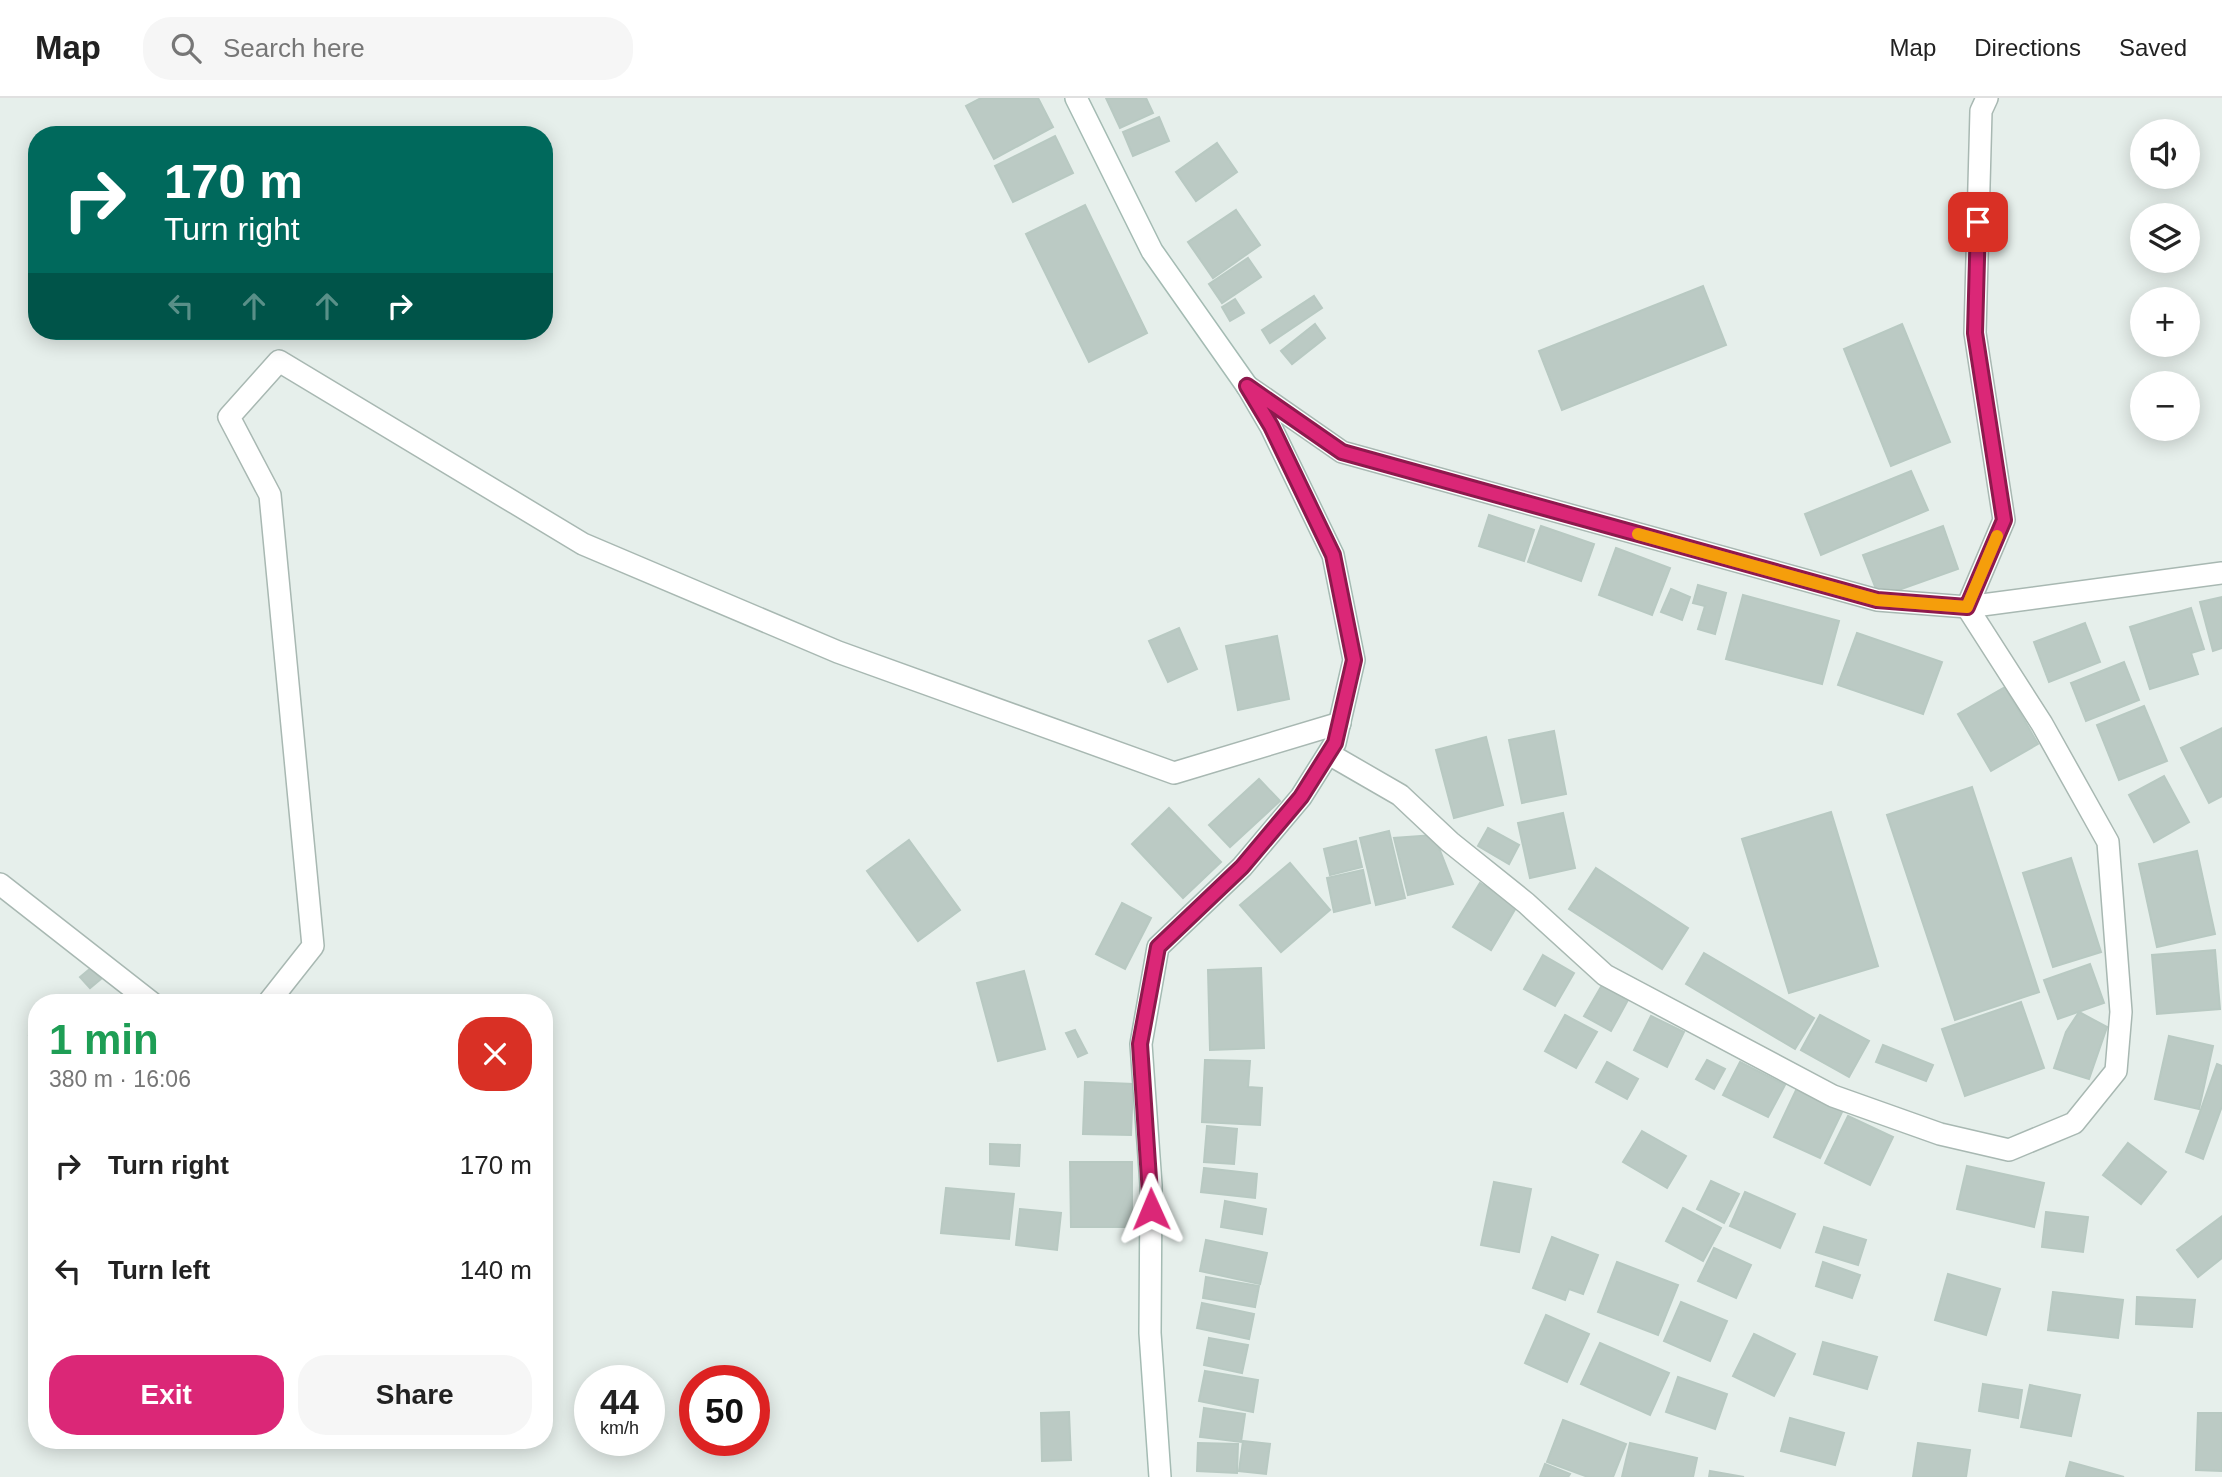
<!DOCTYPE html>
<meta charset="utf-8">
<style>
:root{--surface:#fff;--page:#f6f6f6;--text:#222;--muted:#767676;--line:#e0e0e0;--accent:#db2777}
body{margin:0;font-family:Helvetica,sans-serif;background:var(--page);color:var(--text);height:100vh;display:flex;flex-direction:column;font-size:26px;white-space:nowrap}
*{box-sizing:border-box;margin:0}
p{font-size:23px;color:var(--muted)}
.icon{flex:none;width:38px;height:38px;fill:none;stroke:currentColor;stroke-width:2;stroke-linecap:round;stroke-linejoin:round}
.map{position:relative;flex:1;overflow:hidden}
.drawer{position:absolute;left:28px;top:896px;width:525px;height:455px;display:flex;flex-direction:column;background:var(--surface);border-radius:28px;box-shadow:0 4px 18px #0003}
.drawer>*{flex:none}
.guide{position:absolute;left:28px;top:28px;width:525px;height:214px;border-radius:28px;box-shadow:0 4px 18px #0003;background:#00695c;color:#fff;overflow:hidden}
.tools{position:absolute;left:2130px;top:21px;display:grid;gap:14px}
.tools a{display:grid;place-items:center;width:70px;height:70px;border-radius:50%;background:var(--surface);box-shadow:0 4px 18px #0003;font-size:35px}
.speed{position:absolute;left:574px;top:1267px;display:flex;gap:14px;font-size:35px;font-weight:700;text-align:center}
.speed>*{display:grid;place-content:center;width:91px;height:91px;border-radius:50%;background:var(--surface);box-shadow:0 4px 18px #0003;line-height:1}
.speed small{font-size:18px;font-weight:400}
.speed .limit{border:10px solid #d22;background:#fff;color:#111}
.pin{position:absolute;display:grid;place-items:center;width:60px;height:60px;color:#fff;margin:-30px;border-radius:14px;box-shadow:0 4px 10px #0006}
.me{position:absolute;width:77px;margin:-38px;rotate:359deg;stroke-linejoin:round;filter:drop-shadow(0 0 5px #0008)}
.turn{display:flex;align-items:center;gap:24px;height:147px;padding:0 21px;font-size:32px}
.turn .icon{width:91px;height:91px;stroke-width:2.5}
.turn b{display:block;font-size:49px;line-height:60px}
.lanes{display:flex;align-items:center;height:66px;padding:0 21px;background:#0003;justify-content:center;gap:35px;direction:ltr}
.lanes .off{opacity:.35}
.round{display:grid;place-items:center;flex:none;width:74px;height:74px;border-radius:28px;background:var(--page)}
.headline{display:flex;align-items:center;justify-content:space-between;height:119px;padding:0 21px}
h1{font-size:42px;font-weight:600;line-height:52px;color:#1e9e55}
.cta{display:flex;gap:14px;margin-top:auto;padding:14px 21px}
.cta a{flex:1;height:80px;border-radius:28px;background:var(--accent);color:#fff;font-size:28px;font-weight:600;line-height:80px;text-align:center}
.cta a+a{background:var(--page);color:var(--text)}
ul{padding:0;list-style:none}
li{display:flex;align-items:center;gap:21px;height:105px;padding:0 21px}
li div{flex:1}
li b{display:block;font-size:26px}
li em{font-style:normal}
header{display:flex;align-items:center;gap:42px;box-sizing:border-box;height:98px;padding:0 35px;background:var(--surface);border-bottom:2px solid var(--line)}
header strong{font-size:33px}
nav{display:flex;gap:38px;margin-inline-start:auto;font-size:24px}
.search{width:490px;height:63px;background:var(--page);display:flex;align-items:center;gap:18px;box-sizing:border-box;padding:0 24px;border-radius:28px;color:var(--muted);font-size:26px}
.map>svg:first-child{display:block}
.building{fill:#bbcac4;stroke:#b8c9c2;stroke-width:2}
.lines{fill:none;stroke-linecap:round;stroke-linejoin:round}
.street-casing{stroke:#a8b8b2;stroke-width:24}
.secondary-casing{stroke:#a4bbb3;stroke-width:24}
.street{stroke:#fff;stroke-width:21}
.secondary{stroke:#fff;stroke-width:21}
.route-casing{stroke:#8e194d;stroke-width:18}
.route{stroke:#db2777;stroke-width:12}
.slow{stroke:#f59e0b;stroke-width:12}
</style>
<header>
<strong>Map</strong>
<div class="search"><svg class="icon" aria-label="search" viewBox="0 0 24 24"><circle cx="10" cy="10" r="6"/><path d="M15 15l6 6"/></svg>Search here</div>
<nav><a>Map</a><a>Directions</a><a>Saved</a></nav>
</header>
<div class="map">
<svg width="2222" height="1379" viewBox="0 0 2222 1379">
<rect width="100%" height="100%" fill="#e6efeb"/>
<g class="building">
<path d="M981,0h57l15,29 -59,32 -28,-53z"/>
<path d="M1106,0h40l7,15 -33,15z"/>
<path d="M1159,19l10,24 -36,15 -10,-24z"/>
<path d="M1055,38l18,37 -60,29 -18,-36z"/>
<path d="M1217,45l20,29 -41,29 -20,-29z"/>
<path d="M1085,107l62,128 -58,29 -63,-128z"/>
<path d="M1236,112l24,35 -47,33 -25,-36z"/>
<path d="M1248,160l13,19 -39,26 -13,-19z"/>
<path d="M1703,188l23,59 -164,65 -23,-59z"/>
<path d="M1314,198l8,12 -52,35 -8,-13z"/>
<path d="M1235,201l9,14 -14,8 -8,-14z"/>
<path d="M1315,226l10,14 -33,26 -11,-13z"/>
<path d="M1902,226l48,118 -59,24 -47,-117z"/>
<path d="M1911,373l17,39 -107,45 -16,-41z"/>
<path d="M1489,417l45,15 -10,31 -45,-15z"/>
<path d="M1541,428l53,18 -13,37 -53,-19z"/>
<path d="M1943,428l15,43 -79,28 -16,-42z"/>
<path d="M1616,450l54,20 -18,47 -53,-20z"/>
<path d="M1698,487l28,8 -11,41 -17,-5 7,-23 -12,-3z"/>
<path d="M1671,491l19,8 -8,23 -21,-8z"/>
<path d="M1743,497l96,26 -17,63 -96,-25z"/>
<path d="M2222,499v51l-9,3 -13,-49z"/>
<path d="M2191,510l13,41 -13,4 7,21 -48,15 -20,-62z"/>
<path d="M2085,525l15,39 -51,20 -15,-40z"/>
<path d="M1179,530l18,41 -29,13 -19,-41z"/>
<path d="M1857,535l85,29 -19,52 -85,-29z"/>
<path d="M1277,538l12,63 -51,11 -12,-64z"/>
<path d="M2124,564l15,38 -53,21 -15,-38z"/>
<path d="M2005,589l33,57 -47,27 -33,-57z"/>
<path d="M2144,608l23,55 -48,19 -22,-55z"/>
<path d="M2222,630v68l-13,7 -28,-55z"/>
<path d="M1554,633l12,63 -44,9 -13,-63z"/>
<path d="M1486,639l17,68 -49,13 -18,-68z"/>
<path d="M2164,678l25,46 -35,20 -25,-47z"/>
<path d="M1259,681l21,22 -50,46 -21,-22z"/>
<path d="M1972,689l67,205 -84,28 -68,-205z"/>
<path d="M1169,710l52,54 -38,36 -51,-54z"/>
<path d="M1831,714l47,154 -89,27 -47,-154z"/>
<path d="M1563,715l12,55 -45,10 -12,-55z"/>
<path d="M1488,730l31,17 -10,19 -31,-18z"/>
<path d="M1389,733l16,67 -29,7 -16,-67z"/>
<path d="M1434,737l19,49 -45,11 -14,-57z"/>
<path d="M909,742l51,70 -42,31 -51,-70z"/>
<path d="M1356,743l6,26 -32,8 -6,-26z"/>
<path d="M2197,753l18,83 -58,13 -18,-83z"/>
<path d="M2071,760l30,94 -48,15 -30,-94z"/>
<path d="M1290,765l40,47 -49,42 -41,-47z"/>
<path d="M1596,770l92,60 -26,41 -93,-60z"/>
<path d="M1363,772l7,33 -36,9 -7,-34z"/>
<path d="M1480,785l37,23 -26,44 -38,-23z"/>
<path d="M1122,805l29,15 -26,51 -29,-15z"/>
<path d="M2215,852l5,59 -63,5 -5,-59z"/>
<path d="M1704,855l110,65 -19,31 -109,-65z"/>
<path d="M1543,857l31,18 -19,33 -31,-17z"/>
<path d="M2090,866l14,39 -46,16 -14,-39z"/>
<path d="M91,870l10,11 -11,9 -10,-11z"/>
<path d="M1261,870l3,80 -54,2 -2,-80z"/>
<path d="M1024,873l21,78 -47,12 -21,-78z"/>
<path d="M1602,887l26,15 -17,31 -27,-15z"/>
<path d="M2021,904l23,66 -79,28 -23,-67z"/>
<path d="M2079,914l28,15 -18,52 -35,-11 12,-36z"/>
<path d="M37,917v23l-8,-3z"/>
<path d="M1565,917l32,17 -21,36 -31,-17z"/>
<path d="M1820,917l49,26 -20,36 -48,-27z"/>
<path d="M1651,918l33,16 -17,35 -33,-17z"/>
<path d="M1075,932l12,23 -9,4 -12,-24z"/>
<path d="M2169,938l44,10 -14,63 -44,-10z"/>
<path d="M1883,947l50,20 -7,16 -50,-19z"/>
<path d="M1205,962l45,1 -2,26 14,1 -2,37 -58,-3z"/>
<path d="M1707,962l18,9 -11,20 -18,-10z"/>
<path d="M1607,964l31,17 -11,20 -31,-17z"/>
<path d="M1740,964l45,23 -17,32 -45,-22z"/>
<path d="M2217,966l5,2v40l-19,53 -17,-7z"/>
<path d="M1085,984l48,2 -2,51 -48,-1z"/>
<path d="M1797,990l46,22 -23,48 -46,-21z"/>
<path d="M1848,1018l45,21 -23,48 -45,-22z"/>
<path d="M1207,1028l30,3 -3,35 -30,-2z"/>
<path d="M1642,1033l44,25 -19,32 -44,-26z"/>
<path d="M2128,1045l38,29 -25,32 -38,-29z"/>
<path d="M990,1046l30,1 -1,21 -29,-2z"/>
<path d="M1070,1064h62v65h-61z"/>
<path d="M1967,1068l77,17 -10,44 -77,-18z"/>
<path d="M1204,1070l53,6 -2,24 -54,-6z"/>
<path d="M1711,1083l28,13 -15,29 -27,-14z"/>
<path d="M1494,1084l37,7 -12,63 -38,-7z"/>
<path d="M946,1090l68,6 -5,45 -68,-6z"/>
<path d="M1745,1094l50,22 -15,34 -50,-22z"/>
<path d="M1225,1103l41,8 -4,25 -41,-7z"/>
<path d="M1683,1110l38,20 -18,33 -37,-20z"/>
<path d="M1020,1111l41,4 -4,37 -41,-5z"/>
<path d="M2046,1114l42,5 -5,35 -41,-5z"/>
<path d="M2221,1119l1,41 -24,19 -21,-27z"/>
<path d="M1824,1129l42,13 -8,25 -42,-13z"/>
<path d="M1552,1139l46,18 -15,39 -14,-5 -4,11 -32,-12z"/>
<path d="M1206,1142l61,13 -7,31 -60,-13z"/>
<path d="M1714,1150l37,17 -15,33 -38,-17z"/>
<path d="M1617,1164l61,23 -20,50 -60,-23z"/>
<path d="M1823,1164l37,13 -8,23 -36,-12z"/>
<path d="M1948,1176l52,15 -14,46 -51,-15z"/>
<path d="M1206,1179l53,9 -4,21 -52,-9z"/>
<path d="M2053,1194l70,8 -5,38 -70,-8z"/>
<path d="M2137,1199l58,3 -3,27 -56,-3z"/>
<path d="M1681,1204l46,19 -17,40 -46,-20z"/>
<path d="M1202,1205l52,11 -5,25 -52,-11z"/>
<path d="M1546,1217l43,19 -22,48 -42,-19z"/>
<path d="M1754,1236l41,20 -21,42 -41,-20z"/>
<path d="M1209,1240l39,7 -6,28 -38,-8z"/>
<path d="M1823,1244l54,15 -10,32 -53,-15z"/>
<path d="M1600,1245l69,30 -19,42 -69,-31z"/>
<path d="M1205,1273l53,9 -5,32 -54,-11z"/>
<path d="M1678,1279l49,17 -12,35 -49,-17z"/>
<path d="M1983,1286l39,6 -4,28 -39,-7z"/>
<path d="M2030,1287l50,10 -9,41 -50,-9z"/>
<path d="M1204,1310l41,6 -4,28 -41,-5z"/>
<path d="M1069,1314l2,48 -29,1 -1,-48z"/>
<path d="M2198,1315h24v58l-26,-1z"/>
<path d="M1790,1320l54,15 -9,32 -54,-14z"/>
<path d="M1563,1322l63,24 -13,33h-25l-41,-15z"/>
<path d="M1243,1343l27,3 -4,30 -27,-3z"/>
<path d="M1198,1345l40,1 -1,29 -40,-2z"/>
<path d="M1630,1345l67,15 -4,19h-71z"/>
<path d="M1918,1345l52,7 -4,27h-53z"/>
<path d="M2070,1364l54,15h-58z"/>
<path d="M1545,1366l25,10 -2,3h-28z"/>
<path d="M1710,1373l34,6h-35z"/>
</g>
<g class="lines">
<g class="street-casing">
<g id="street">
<path d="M1247,288l95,66 535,148 90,7 255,-34"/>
<path d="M1967,509l37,-87 -29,-187 6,-222 6,-13"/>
<path d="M1329,656l71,41 50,47 76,61 79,72 228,121 107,38 69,16 65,-27 42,-52 5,-59 -13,-170 -66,-118 -75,-117"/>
<path d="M0,786l152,119"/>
<path d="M268,905l45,-57 -43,-451 -41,-78 50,-56 304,183 255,108 336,121 166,-50"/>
</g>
</g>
<g class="secondary-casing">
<path id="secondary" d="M1076,0l76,153 95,135 24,41 62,128 21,105 -19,83 -34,54 -59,70 -84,80 -17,97 10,141 -1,148 10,144"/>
</g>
<use href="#street" class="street"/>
<use href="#secondary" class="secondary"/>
</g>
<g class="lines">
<g class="route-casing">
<path id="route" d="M1151,1111l-11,-165 18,-97 84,-80 59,-70 34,-54 19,-83 -21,-105 -62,-129 -24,-40 95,66 535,148 90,7 37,-87 -29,-187 3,-111"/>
</g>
<use href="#route" class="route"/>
<path class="slow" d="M1638,436l239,66 90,7 30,-71"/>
</g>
</svg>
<div class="tools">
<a><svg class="icon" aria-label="sound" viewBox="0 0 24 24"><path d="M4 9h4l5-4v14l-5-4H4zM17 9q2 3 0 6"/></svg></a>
<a><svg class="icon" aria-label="layers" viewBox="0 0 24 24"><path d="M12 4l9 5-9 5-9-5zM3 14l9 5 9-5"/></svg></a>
<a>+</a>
<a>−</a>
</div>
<div class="speed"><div>44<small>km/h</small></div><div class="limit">50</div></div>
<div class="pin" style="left:1978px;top:124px;background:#d93025"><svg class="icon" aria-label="arrive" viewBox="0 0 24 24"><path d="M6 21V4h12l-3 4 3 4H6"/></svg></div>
<svg class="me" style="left:1151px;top:1111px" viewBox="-20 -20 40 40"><path d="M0-17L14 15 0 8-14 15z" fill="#db2777" stroke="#fff" stroke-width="4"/></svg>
<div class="guide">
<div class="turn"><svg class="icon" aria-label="right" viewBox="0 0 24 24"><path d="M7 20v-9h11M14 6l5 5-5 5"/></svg><div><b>170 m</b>Turn right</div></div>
<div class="lanes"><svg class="icon off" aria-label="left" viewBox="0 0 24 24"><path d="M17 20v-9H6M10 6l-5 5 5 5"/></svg><svg class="icon off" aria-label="ahead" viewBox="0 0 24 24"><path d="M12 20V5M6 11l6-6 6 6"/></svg><svg class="icon off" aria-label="ahead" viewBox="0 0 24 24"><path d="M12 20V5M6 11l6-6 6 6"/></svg><svg class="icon" aria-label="right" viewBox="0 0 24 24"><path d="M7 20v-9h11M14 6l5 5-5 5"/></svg></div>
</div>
<section class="drawer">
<div class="headline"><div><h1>1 min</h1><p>380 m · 16:06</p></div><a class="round" style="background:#d93025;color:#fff"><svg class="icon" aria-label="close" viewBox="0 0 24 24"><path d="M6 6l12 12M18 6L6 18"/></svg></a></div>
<ul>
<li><svg class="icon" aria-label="right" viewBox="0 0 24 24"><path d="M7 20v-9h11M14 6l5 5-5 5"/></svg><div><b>Turn right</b></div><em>170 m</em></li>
<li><svg class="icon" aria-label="left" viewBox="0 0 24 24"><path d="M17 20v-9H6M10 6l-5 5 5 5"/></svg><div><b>Turn left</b></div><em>140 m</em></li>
</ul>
<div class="cta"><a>Exit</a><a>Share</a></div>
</section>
</div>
